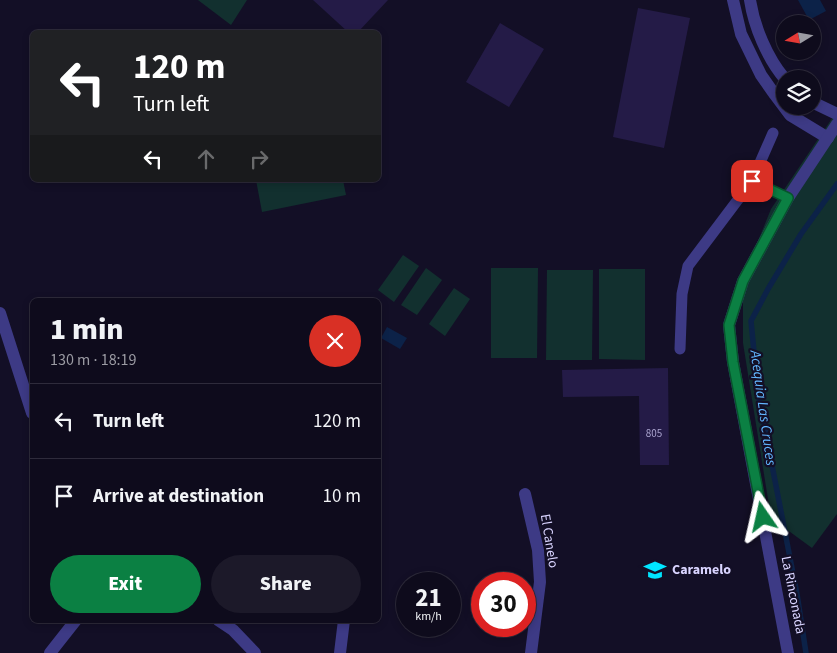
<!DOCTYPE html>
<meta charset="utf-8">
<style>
:root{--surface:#0e0b1c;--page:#1c1929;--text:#f1f3f6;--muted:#9b9ba3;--line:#2e2b3b;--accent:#0b8043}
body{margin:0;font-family:"Source Sans 3",sans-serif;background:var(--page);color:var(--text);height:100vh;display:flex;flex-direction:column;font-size:19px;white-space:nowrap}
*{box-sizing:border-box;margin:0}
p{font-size:16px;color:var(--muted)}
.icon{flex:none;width:28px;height:28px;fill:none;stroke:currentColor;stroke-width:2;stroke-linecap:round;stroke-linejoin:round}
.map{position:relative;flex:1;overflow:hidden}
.drawer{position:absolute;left:30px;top:298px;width:351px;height:325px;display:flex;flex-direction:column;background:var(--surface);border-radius:8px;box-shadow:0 2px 8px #0003,0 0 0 1px var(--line)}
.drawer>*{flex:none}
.hud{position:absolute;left:30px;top:30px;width:351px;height:152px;border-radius:8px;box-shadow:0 2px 8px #0003,0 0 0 1px var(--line);background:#202124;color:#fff;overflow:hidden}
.needle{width:32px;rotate:259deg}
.fabs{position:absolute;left:776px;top:15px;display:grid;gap:10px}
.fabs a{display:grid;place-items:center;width:45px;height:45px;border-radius:50%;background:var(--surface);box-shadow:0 2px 8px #0003,0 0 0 1px var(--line);font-size:25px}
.speed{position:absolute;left:396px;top:572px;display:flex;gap:10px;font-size:25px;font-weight:700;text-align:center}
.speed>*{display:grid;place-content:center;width:65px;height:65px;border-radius:50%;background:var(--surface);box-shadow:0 2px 8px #0003,0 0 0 1px var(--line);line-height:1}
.speed small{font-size:12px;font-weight:400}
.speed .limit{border:8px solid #d22;background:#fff;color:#111}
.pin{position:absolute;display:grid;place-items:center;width:42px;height:42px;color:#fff;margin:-21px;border-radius:10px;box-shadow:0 2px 8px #0006}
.me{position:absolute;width:55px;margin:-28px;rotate:349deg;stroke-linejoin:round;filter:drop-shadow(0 0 4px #0008)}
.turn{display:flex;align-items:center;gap:18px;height:105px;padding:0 20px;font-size:22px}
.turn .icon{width:65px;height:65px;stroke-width:2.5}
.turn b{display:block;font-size:35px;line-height:42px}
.lanes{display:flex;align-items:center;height:48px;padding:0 20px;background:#0003;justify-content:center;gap:25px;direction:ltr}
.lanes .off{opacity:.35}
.round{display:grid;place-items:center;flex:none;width:52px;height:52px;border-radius:26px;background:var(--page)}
.summary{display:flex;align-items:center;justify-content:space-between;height:85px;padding:0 20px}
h1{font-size:30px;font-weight:800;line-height:38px}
.action{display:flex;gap:10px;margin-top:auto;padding:10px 20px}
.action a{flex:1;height:58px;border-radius:30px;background:var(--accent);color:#fff;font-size:20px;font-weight:800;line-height:58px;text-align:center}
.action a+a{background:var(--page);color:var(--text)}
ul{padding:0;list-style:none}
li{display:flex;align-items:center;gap:15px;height:75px;padding:0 20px;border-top:1px solid var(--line)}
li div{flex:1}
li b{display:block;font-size:19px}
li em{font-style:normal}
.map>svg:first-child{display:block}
.green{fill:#12302f}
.water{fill:#0c2248}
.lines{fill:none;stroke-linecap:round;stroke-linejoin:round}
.stream{stroke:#0c2248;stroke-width:5.5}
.building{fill:#241b47}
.lane{stroke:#3d3a85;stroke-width:11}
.street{stroke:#3d3a85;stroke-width:12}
.route-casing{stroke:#07532c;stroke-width:12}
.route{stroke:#0b8043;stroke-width:9}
.labels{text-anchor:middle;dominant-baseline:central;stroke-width:4.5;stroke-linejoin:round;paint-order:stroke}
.number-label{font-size:11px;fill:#aca6d1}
.street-label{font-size:14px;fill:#d9d4ff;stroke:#130f26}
.poi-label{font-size:14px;font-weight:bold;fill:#d9d4ff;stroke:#130f26;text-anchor:start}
.water-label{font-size:15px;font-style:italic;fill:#62b6ff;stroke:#130f26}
</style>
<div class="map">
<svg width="837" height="653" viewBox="0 0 837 653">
<rect width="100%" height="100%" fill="#130f26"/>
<g class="green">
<path d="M198,0h49l-16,25z"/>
<path d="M837,111v403l-25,34 -41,-30 -28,-175v-65l28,-69z"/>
<path d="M256,180h87l3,15 -84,17z"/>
<path d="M403,255l16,11 -25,36 -16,-12z"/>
<path d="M426,268l16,12 -25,35 -16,-10z"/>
<path d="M491,268h47l-1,90h-46z"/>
<path d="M599,269h46v91l-46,-1z"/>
<path d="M547,270h46l-1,90h-46z"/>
<path d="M454,288l16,11 -25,37 -16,-12z"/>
</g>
<g class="water">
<path d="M798,0h22l6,11 -17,9z"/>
<path d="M387,327l20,11 -7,11 -19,-11z"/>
</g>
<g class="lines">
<path class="stream" d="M806,653l-9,-59 -39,-201 -7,-72 17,-32 33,-55 36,-50"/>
</g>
<g class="building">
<path d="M313,0h75l-30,32h-10z"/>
<path d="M638,8l52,10 -26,130 -51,-11z"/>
<path d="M500,23l44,26 -35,58 -43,-25z"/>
<path d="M668,368l1,97h-29l-1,-69 -76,1 -1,-27z"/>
</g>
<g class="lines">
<g class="lane">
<path d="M752,181l36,17"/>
<path d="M680,349l2,-55 6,-28 64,-85 21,-48"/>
</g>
<g class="street">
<path d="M733,0l8,34 20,41 14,20 15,20 38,23"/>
<path d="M750,0c4,26 17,58 35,79"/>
<path d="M812,102l25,12"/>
<path d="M0,313l32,100"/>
<path d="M525,494l13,56 2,32 -9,71"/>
<path d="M218,620l15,10 22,23"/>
<path d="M50,653l26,-33"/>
<path d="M340,653l4,-33"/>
<path d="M788,653l-55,-291 -4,-37 14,-44 45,-83 49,-74"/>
</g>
</g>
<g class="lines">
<g class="route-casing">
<path id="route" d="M752,181l36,17 -45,83 -14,44 4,37 30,155"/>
</g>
<use href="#route" class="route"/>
</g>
<defs>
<g id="school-bare" transform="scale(1.725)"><path d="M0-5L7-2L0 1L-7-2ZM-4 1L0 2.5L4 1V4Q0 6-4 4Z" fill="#00e5ff" stroke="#130f26" stroke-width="2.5" paint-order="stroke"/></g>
</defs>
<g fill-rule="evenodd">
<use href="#school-bare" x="655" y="570"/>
</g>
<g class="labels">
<g class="number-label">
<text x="654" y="433">805</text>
</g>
<g class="street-label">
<text transform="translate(549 541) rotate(81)">El Canelo</text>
<text transform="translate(793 595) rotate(79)">La Rinconada</text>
</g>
<g class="poi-label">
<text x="672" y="570">Caramelo</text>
</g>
<g class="water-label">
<text transform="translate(763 408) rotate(82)">Acequia Las Cruces</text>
</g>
</g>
</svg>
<div class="fabs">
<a><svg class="needle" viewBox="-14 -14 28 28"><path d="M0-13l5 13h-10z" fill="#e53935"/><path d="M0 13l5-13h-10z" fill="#9b9ba3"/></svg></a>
<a><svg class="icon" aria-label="layers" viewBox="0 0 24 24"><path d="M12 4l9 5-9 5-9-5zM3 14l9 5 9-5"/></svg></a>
</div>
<div class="speed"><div>21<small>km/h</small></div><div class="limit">30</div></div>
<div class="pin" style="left:752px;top:181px;background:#d93025"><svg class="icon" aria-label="arrive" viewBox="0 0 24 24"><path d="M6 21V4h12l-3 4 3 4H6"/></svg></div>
<svg class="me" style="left:763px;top:517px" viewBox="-20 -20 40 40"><path d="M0-17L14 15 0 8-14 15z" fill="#0b8043" stroke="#fff" stroke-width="4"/></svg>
<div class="hud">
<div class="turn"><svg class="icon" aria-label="left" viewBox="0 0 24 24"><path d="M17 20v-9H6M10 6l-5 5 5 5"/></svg><div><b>120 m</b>Turn left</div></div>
<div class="lanes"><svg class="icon" aria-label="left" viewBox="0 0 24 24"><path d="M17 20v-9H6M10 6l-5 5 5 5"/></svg><svg class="icon off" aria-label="ahead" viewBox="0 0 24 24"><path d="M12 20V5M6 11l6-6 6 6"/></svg><svg class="icon off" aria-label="right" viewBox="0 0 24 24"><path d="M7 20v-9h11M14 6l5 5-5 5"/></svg></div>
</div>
<section class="drawer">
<div class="summary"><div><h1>1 min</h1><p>130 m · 18:19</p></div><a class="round" style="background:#d93025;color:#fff"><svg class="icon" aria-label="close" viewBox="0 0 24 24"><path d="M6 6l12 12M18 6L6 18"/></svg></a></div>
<ul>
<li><svg class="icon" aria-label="left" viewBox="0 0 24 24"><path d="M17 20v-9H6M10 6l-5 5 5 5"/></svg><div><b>Turn left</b></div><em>120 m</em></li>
<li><svg class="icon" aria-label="arrive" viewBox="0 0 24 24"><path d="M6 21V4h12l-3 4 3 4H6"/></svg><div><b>Arrive at destination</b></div><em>10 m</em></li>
</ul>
<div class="action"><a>Exit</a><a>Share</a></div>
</section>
</div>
